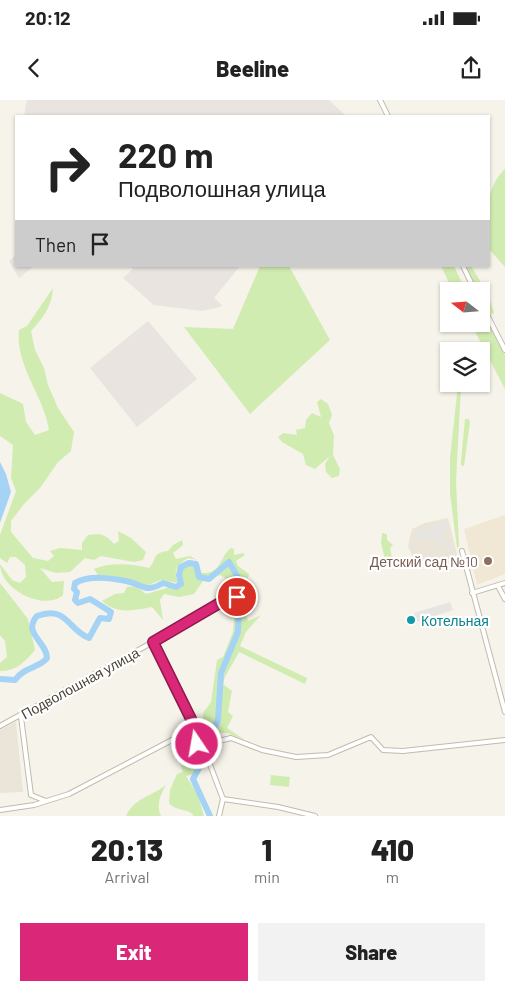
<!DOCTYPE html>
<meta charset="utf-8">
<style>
:root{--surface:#fff;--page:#f2f2f2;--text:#222;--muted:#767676;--accent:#db2777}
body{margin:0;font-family:Barlow,sans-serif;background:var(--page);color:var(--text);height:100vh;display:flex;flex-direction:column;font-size:19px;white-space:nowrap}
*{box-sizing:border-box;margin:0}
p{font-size:16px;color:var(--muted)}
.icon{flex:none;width:28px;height:28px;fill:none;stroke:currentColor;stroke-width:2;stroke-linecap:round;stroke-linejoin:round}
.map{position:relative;height:716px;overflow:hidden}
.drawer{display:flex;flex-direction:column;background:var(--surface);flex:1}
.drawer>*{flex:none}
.top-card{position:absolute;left:15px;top:15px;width:475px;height:152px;border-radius:0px;box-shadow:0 1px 4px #0004;background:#fff;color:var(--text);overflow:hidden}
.needle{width:32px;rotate:287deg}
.tools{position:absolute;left:440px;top:182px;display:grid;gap:10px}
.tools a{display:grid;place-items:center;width:50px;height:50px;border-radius:0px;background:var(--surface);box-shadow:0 1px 4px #0004;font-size:25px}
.pin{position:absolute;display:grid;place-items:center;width:42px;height:42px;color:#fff;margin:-21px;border:2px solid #fff;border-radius:50%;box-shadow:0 1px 5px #0007}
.me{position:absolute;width:55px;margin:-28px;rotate:348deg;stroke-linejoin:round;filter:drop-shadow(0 0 4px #0008)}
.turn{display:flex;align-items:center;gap:18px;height:105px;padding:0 20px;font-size:22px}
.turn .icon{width:65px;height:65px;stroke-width:2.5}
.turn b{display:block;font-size:35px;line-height:42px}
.then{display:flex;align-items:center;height:48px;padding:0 20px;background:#0003;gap:10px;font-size:19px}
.eta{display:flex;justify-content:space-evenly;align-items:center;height:85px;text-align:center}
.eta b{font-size:30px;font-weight:800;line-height:35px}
.primary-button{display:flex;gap:10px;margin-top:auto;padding:10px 20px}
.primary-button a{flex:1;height:58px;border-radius:0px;background:var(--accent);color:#fff;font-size:20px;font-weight:800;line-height:58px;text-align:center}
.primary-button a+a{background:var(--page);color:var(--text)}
.status{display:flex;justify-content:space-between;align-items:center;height:35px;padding:0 25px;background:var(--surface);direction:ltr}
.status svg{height:14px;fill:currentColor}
header{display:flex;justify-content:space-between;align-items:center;height:65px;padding:0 20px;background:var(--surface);font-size:22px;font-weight:800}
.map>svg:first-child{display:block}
.residential{fill:#eae5d8}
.industrial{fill:#e9e4df}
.education{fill:#f0e8d4}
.green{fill:#d1ecb1}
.parking{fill:#e7e5e2}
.water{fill:#a4d3f5}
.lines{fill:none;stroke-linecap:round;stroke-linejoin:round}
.river{stroke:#a4d3f5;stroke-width:6}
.minor-casing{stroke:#c2bbac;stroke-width:6}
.minor{stroke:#fff;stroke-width:4}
.route-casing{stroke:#8e194d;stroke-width:12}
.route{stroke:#db2777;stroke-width:9}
.education-dot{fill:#8d6e63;stroke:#fff;stroke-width:2}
.culture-dot{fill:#0f9aa8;stroke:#fff;stroke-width:2}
.labels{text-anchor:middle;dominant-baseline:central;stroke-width:4.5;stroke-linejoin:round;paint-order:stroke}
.education-label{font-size:14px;fill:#785e54;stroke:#fff;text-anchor:end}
.culture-label{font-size:14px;fill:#0d838f;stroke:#fff;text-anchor:start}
.street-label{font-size:14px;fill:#4b4338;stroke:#fff}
</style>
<div class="status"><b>20:12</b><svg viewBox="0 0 49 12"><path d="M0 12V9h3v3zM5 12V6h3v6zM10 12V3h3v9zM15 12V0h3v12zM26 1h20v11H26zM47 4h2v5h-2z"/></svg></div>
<header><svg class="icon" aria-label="back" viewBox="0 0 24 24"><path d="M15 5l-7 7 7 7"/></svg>Beeline<svg class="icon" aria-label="share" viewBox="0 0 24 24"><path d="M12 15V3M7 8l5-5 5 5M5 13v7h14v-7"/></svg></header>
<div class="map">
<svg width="505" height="716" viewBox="0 0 505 716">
<rect width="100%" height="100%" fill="#f6f3ea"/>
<g class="residential">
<path d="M448,418l10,40 -9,12 -10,-8 -4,5 -19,-3 -8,-18 4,-17 13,-6z"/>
<path d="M16,622l7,70 -23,1v-63z"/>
</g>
<g class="industrial">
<path d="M27,0h302l17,16h-322z"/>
<path d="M16,155v11h18l-15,12 -10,-17z"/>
<path d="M131,166h109l-26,32 8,7 -2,2 -18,4 -48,-6 -31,-27 10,-9z"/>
<path d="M148,221l49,58 -60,48 -47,-59z"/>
</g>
<path class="education" d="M505,415v59l-28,11 -13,-56z"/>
<g class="green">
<path d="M505,69v98l-16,-18c0,-29 -7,-58 16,-80z"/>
<path d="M260,166h29l41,74 -80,74 -66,-87 49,2z"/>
<path d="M441,166h13l7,15 1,10h-9z"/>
<path d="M466,166h5l17,28 6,19 -4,2 -9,-18v-6h-3z"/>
<path d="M53,188c-1,18 -10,30 -22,43l4,19 9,18 4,17 10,23 16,24 -3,19 -13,11 -18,26 -16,16 -13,17v11l22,26 15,3 6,-5 -4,-5 10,-3 22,2v-7l6,-8c12,-2 18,-1 26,9l5,-3 -1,-10 13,7 15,14 -3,8 -9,2 -33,-6 -7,4 -9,-2 -15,14 -14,1 -16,-5 12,14 12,-1 -1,14c-19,17 -63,-6 -63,-31l12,16 8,3 6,-6 -1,-12 -9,-8h-6l-3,6 -7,-5v-23l16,-44 -5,-13 2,-33 -13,-9v-43l23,11 3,18 9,13 14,-5c-5,-34 -34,-64 -30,-100l8,-4z"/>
<path d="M481,209l24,46v34l-34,-65h10z"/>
<path d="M458,285l3,1 -5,95 3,65 -2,2 -7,-55v-35z"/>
<path d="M321,299l7,5 4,11 -3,8 5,12 -1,20 7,14 -1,7 -7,2 -6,-6 -1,-8 5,-8 -15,13 -9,-4 -3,-11 -21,-12 -4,-5 5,-4 14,2 -1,-5 9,-2 1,-8 6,-7 9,4 -4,-15z"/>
<path d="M465,319h4l1,3 -6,44 -3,-1v-4z"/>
<path d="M382,433l5,1v6l6,5 -3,3 3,14 -8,-3 -4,-16z"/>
<path d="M182,440l1,5 -10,8 3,6 14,-3 7,4 -9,-2c-11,7 -15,12 -10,25l-17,-3 -15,6 -17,-7 -31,-4 -4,-6c16,-7 39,-5 55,-1 9,-9 2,-15 19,-17l5,-6z"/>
<path d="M231,448l3,1v6l9,-2 2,2 -9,6 2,5 11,8 -1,4 -9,-2 -6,7 -13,-8 -17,6 -9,13 -15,3 -15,-3 -4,6 3,20 -11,-13c-17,3 -35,8 -50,-6l13,-7 9,-1 3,-6c8,-2 13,2 19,7l31,-9 2,-3 -2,-12 7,-7 11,-1 7,11c20,1 17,-16 29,-25z"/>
<path d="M0,483l28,36 7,31c-9,11 -20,22 -35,21v-8l7,-6 -2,-16 -5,-6z"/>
<path d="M235,500l10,1 1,14 2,6 13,-6 -15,17 -6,14 67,32 -2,6 -66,-32 -14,25 -2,7 9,7 -4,21 5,4 -6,12 18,12 -18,-7h-12l-2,8 -4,5 -7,-4 -2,-8 3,-7v-14l8,-11 6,-42 6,-3 10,-25z"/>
<path d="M189,646c5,7 9,19 5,28l-8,2 12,19 6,21h-13l3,-1c-8,-7 -19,-4 -25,-12l1,-13 7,-16 6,-2 -2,-6 5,-8z"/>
<path d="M271,675l19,2 -1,10 -19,-2z"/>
<path d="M166,685c-6,11 -10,19 -5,31h-35c8,-18 26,-20 40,-31z"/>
</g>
<g class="parking">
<path d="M447,420l2,8 -10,8 16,12 -3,3 -22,-15 -9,4 -7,-7 8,-5 3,3z"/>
<path d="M450,502l3,8 -37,12 -2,-9z"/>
</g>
<path class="water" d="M0,362l6,12 5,18 -11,31z"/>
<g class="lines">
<path class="river" d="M0,579l15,1c10,-14 25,-12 32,-22 0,-16 -25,-25 -10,-42 30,-11 31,14 52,22l11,-20 9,1 2,-7 -21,-13 -12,4 -3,-3 2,-8 -3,-3 1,-6c15,-8 34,-5 51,-2 17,3 18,13 37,2l13,4 5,-3 -2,-9 2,-8 8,-4 7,1 3,13 10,2 20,-17 15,26 -5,17 -1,27 -17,41 -3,47 -10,23 -11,12 2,13 -6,11 17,37"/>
<g class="minor-casing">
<g id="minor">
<path d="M380,0l8,16"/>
<path d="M463,166l12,25"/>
<path d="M481,203l24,47"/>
<path d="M462,451l43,161"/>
<path d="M498,486l7,13"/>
<path d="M472,493l33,-10"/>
<path d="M21,617l10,78 15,6"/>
<path d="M0,626l153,-84 77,-45h7"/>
<path d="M194,640l5,7 11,6"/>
<path d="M223,699l55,8 37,9"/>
<path d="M0,710l34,-5 35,-11 103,-54 12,-3 10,3 -2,-19 -39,-79"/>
<path d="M219,716l4,-17 -14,-37 1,-9 9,-12 12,-3 31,12 34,7 32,-2 43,-18 12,13 20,1 102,-11"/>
</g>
</g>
<use href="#minor" class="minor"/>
</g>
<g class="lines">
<g class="route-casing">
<path id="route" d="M197,644l-5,-13v-10l-39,-79 77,-45h7"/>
</g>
<use href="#route" class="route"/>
</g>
<circle class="education-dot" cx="488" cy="461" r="5"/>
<circle class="culture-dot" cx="411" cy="520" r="5"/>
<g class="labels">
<g class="education-label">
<text x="478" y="461">Детский сад №10</text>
</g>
<g class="culture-label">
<text x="421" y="520">Котельная</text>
</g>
<g class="street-label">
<text transform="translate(80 583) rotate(-29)">Подволошная улица</text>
</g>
</g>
</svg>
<div class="tools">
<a><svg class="needle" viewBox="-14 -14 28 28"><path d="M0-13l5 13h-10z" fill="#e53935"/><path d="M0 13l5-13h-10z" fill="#767676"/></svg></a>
<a><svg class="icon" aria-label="layers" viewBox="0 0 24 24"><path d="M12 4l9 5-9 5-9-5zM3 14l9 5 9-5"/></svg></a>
</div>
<div class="pin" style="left:237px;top:497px;background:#d93025"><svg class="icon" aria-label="arrive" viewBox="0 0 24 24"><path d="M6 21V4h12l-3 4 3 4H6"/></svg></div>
<svg class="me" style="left:197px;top:644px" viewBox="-20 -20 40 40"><circle r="17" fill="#db2777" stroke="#fff" stroke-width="3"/><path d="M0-11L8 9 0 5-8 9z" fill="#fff"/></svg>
<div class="top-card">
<div class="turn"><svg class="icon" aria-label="right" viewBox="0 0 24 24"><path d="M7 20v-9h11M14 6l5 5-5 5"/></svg><div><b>220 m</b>Подволошная улица</div></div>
<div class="then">Then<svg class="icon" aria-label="arrive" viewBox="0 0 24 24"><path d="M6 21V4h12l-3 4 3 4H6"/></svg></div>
</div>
</div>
<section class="drawer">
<div class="eta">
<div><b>20:13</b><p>Arrival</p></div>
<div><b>1</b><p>min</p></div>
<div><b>410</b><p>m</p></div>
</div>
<div class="primary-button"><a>Exit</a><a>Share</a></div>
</section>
